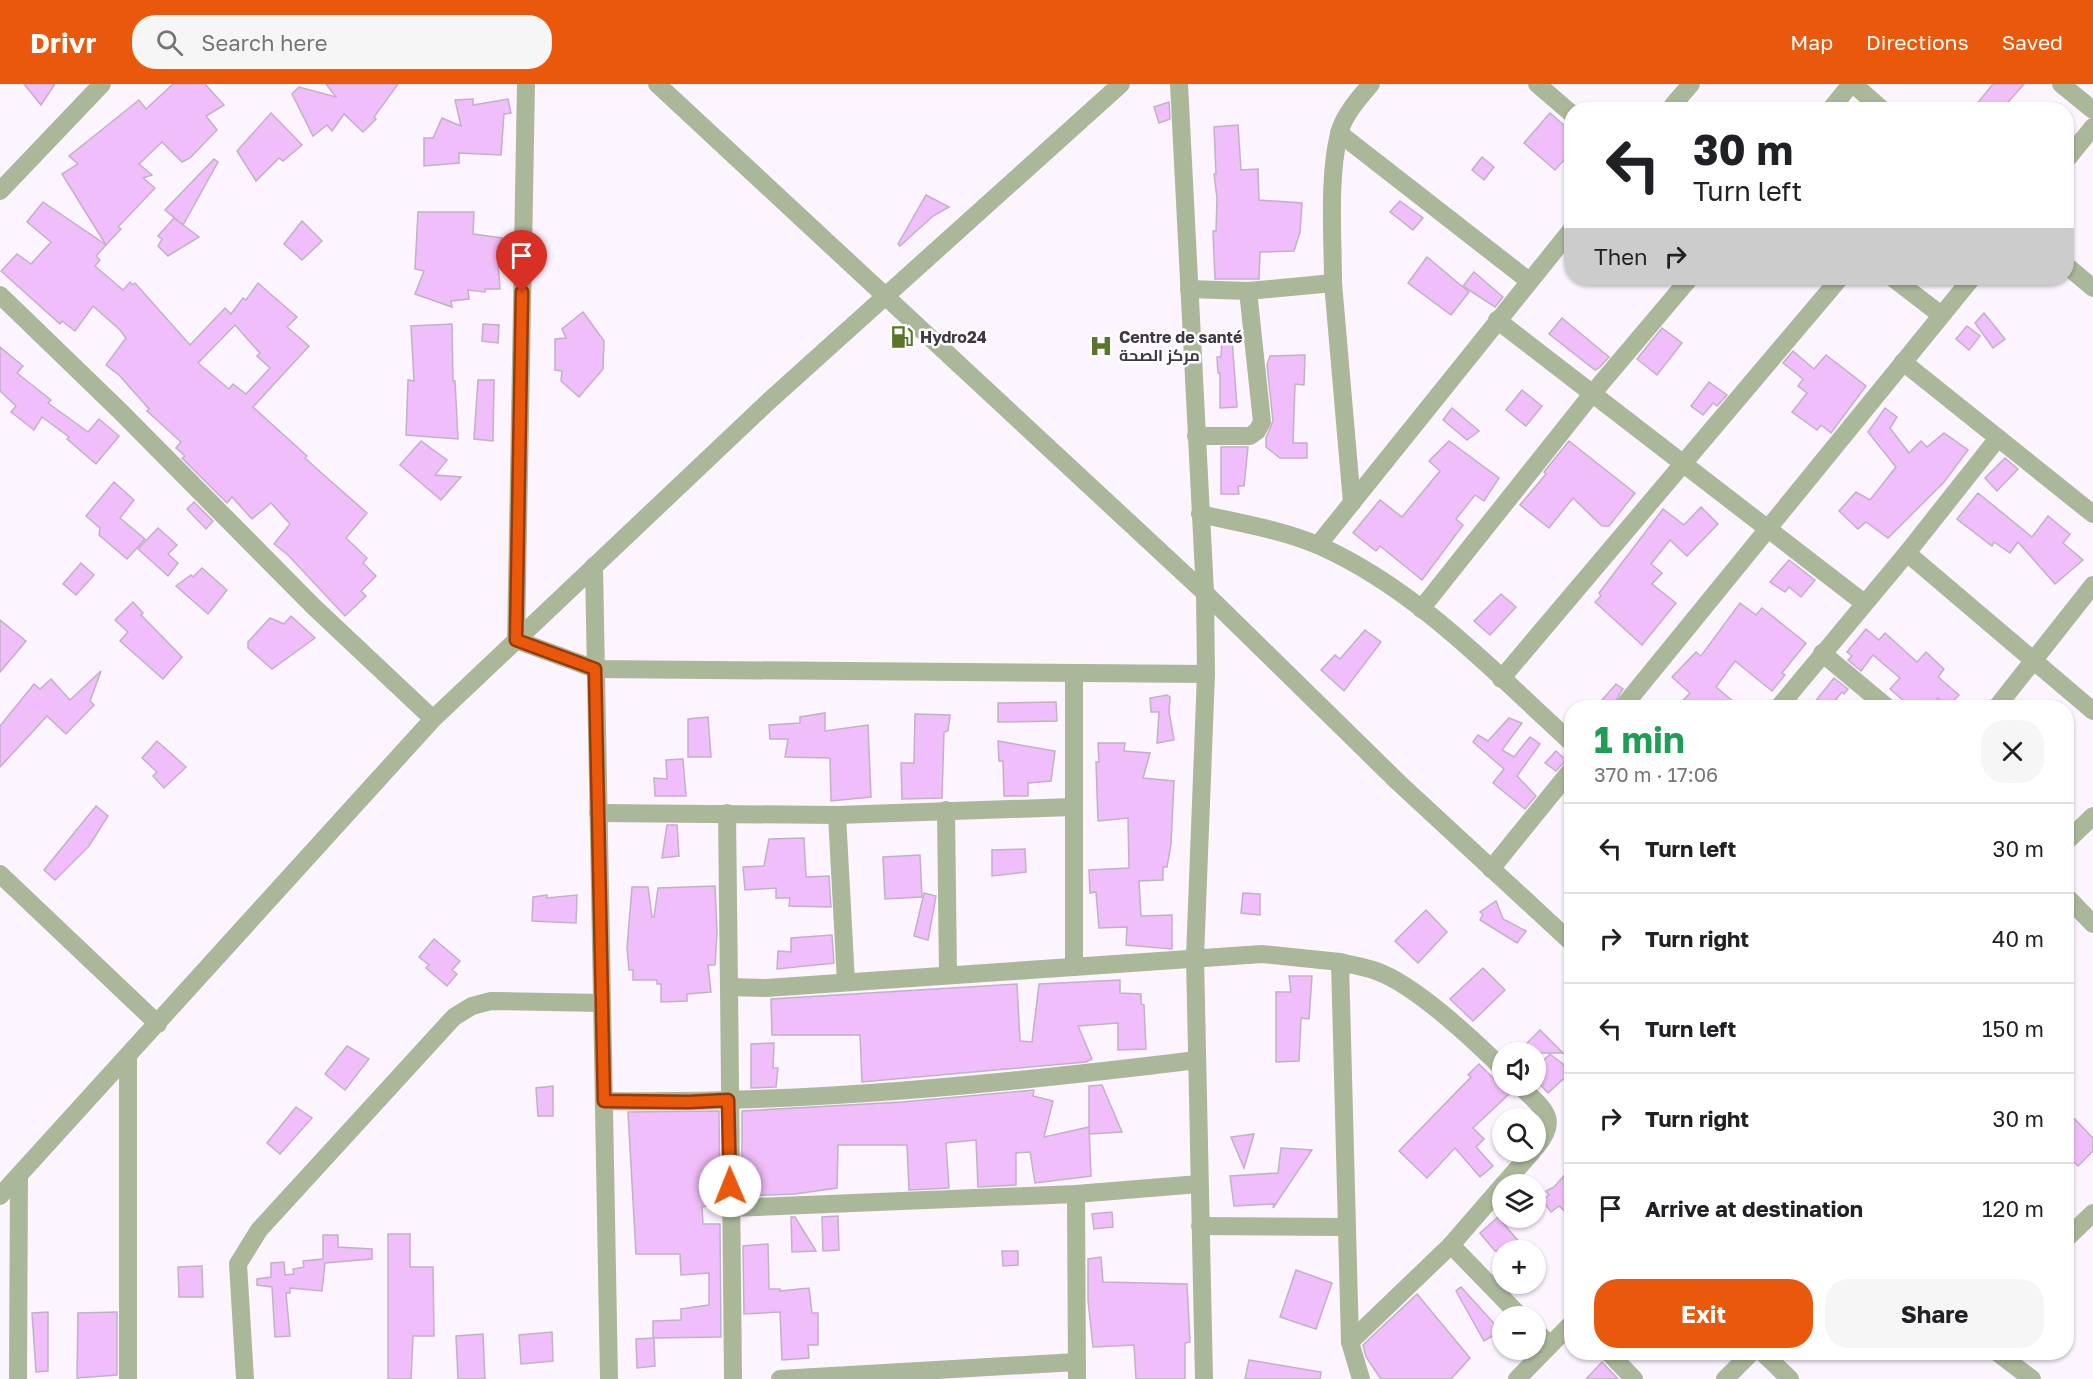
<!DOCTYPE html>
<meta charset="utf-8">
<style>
:root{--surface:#fff;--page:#f6f6f6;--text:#202124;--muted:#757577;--line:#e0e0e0;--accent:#ea580c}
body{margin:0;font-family:"Golos Text",Cairo,sans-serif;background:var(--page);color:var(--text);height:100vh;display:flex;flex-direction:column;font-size:22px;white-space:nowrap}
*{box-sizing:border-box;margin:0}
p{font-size:20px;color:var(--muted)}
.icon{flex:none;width:33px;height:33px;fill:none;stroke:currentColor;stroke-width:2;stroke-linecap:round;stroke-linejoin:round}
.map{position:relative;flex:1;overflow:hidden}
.details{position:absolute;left:1564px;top:616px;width:510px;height:660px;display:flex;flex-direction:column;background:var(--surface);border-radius:24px;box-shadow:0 2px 4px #0004}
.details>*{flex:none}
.guide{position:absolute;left:1564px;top:18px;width:510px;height:183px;border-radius:24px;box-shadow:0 2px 4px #0004;background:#fff;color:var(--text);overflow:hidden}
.buttons{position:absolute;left:1492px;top:958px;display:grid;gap:12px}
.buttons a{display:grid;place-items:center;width:54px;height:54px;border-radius:50%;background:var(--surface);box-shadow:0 2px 4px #0004;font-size:30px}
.pin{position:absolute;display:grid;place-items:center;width:51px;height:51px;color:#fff;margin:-62px -26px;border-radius:50% 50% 50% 0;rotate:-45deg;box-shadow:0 0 6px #0007}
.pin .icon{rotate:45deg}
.me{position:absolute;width:66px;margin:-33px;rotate:359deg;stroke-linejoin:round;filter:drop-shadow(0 0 4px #0008)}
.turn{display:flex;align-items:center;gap:21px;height:126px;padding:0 30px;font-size:27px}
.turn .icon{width:78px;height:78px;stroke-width:2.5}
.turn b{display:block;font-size:42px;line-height:51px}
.then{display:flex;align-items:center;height:57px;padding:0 30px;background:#0003;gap:12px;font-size:22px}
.round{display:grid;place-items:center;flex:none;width:63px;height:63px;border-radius:24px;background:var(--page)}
.overview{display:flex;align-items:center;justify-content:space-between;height:102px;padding:0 30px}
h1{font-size:36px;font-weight:700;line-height:45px;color:#1e9e55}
.action{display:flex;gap:12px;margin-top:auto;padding:12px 30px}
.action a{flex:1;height:69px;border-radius:24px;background:var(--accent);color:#fff;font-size:24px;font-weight:700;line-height:69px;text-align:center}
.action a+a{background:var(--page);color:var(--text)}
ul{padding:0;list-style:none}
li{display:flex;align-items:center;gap:18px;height:90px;padding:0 30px;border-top:2px solid var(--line)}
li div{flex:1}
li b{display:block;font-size:22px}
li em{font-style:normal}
header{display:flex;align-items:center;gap:36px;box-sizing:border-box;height:84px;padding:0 30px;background:var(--accent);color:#fff}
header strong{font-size:28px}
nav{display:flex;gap:33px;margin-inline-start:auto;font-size:21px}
.search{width:420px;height:54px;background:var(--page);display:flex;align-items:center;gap:15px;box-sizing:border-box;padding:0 21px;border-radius:24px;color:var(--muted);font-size:22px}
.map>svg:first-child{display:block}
.building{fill:#f0befb;stroke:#c3b0c8;stroke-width:1.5;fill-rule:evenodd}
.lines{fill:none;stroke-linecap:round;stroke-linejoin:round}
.minor{stroke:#aab799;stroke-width:18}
.route-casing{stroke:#983908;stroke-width:15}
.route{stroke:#ea580c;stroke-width:10}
.labels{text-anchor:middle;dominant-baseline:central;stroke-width:5;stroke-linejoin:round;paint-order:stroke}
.poi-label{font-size:16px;font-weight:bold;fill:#3f3741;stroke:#fff;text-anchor:start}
</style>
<header>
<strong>Drivr</strong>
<div class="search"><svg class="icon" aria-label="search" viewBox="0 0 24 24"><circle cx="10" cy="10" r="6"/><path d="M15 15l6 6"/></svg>Search here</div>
<nav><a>Map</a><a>Directions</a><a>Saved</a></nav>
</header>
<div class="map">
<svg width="2093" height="1295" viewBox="0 0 2093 1295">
<rect width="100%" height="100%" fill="#fcf4fe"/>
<g class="building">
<path d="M24,0h31l-14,21z"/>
<path d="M173,0h32l19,21 -18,11 11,14 -27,28 -8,4 -20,-20 -23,22 13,11 -9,3 12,10 -37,39 3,2 -15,16 -44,-71 16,-10 -9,-8 70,-56 7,9z"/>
<path d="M326,0h72l-24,33 2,2 -13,13 -19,-18 -12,17 -5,-6 -14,11 -21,-42 7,-7 37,10z"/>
<path d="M1993,0h31l-23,26h-29z"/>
<path d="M473,15v6l35,-6 3,14 -7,1 -3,41 -42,-2v10l-35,3v-28h9l9,-20 19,8 -6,-26z"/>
<path d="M1169,18l1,17 -11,4 -5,-16z"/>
<path d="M271,29l31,32 -19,16 -4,-3 -23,23 -19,-30z"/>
<path d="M1550,29l22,19v19l-17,19 -31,-27z"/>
<path d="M1238,41l3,45 17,-1 1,31 43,3 -2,29 -6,19 -34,1 -1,27h-44l-2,-48h3l1,-33 -3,-24h2l-2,-47z"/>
<path d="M1482,73l12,10 -10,13 -12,-10z"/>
<path d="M214,75l4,3 -35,63 -18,-15z"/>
<path d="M926,111l23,12 -16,9 -33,30 -2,-2z"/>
<path d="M1400,117l23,17 -10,12 -23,-18z"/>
<path d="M43,118l63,43 -10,11 4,4 -5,6 28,24 7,-8 3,3 2,-2 55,62 35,-37 6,6 12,-16 3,2 12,-17 39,34 -10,10 22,19 -56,61 54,49 -2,2 21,19 41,36 -21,25 21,20 -4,5 13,13 -15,15 5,5 -21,20 -57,-61 -14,-11 16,-20 -19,-21 -19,16 -20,-22 -5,6 -45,-45 3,-2 -9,-8 5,-6 -34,-31 2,-2 -30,-34 -13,-10 20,-27 -6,-8 -27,-24 -18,25 -13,-10 -2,3 -59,-53 16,-17 14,10 20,-22 -24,-20zM235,241l25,28 -3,3 13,12 -24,26 -13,-10 -4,5 -31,-26z"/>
<path d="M418,128h56l-1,22 29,4 -4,24 2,27h-15v3l-17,-2 1,9 -18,2 1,6 -37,-13 9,-23 -9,-2z"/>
<path d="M174,134l25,19 -31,19 -10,-10 4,-7 -4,-3z"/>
<path d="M302,137l20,20 -20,19 -18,-16z"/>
<path d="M1427,173l42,35 -18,23 -43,-32z"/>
<path d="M1474,188l29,25 -8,10 -32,-21z"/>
<path d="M583,228l21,29 -1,28 -24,28 -18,-16 1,-10 -7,-1v-31l11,-1 -4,-9z"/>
<path d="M1984,229l21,26 -12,9 -18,-25z"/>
<path d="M1562,234l47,39 -10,11 -4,2 -46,-36z"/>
<path d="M452,240l1,57h2l3,58 -52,-4 2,-55 6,1 -3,-55z"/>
<path d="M483,240l16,1 -1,18 -16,-2z"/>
<path d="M1967,242l13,10 -11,14 -13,-11z"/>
<path d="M1662,244l20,15 -25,32 -20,-16z"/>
<path d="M1222,255h10l5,68 -17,1v-35h-2l-1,-16h4z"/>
<path d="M0,263l23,19 -6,7 34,27 -3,3 40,29 11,-13 20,17 -23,28 -29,-25 2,-2 -27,-20 -8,13 -23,-18 5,-6 -16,-15z"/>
<path d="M1793,267l21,18 12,-14 40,31 -35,47 -10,-8 -4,5 -25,-18 15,-19 -9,-7 5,-7 -20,-16z"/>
<path d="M1305,271l-1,30 -9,-1 -2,59h14v15h-27l-14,-11v-9l7,-17 -6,-56 3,-9z"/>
<path d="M478,296h16l-1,61 -19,-2z"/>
<path d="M1709,298l18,13 -10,11 -4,-3 -10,12 -12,-9z"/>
<path d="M1522,306l20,16 -16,20 -20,-16z"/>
<path d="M1452,324l27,23 -12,9 -24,-20z"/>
<path d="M1885,324l12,9 -7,11 19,25 12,-12 6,6 17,-14 24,17 -24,32 -56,56 -22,-16 -8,7 -19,-18 17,-19 14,8 26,-33 -28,-35z"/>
<path d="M421,357l26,19 -12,15 26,2 -20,23 -41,-35z"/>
<path d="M1449,357l50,37 -15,23 -9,-6 -19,24 7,6 -41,55 -42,-34 -4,5 -23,-18 27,-33 22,17 38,-46 -11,-10z"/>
<path d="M1569,357l66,52 -26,33h-7l-29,-28 -24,30 -29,-23 26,-31 -2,-2z"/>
<path d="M1221,363h27l-4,39h-6l1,8h-18z"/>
<path d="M2005,374l13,11 -21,22 -12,-13z"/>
<path d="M114,398l20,18 -14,18 25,21 -18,20 -28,-24 1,-7 -14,-12z"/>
<path d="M1978,409l54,44 16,-21 22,18 -7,9 20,17 -28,24 -37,-42 -8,11 -16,-11 -2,4 -35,-27z"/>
<path d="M194,418l19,19 -7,8 -19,-20z"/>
<path d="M1701,423l17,17 -31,32 -17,-16 -19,24 11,9 -10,11 24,19 -34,42 -47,-43 6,-6 -2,-3 64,-84 21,16z"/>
<path d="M158,444l19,17 -9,9 10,9 -10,13 -30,-27z"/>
<path d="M1789,476l26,20 -14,17 -12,-10 -4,5 -15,-10z"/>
<path d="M81,479l13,12 -18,20 -13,-11z"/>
<path d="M202,484l25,22 -19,24 -32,-28 15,-11 2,2z"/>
<path d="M1501,510l15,13 -26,28 -16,-14z"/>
<path d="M133,518l10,11 -2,2 41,42 -19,22 -43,-38 8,-9 -13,-12z"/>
<path d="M1740,519l16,12 6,-7 44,35 -24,30 3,2 -13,16 -37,-30 -19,26 25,21h-65l14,-15 -18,-16 24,-25 5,4z"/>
<path d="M291,532l24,22 -43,31 -24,-21v-6l22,-24 14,6z"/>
<path d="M0,536l26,21 -26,31z"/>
<path d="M1866,545l13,11 6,-7 32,29 9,-10 18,17 -6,8 21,18 -12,12 -9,-9 -8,10h-18l-22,-19 10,-11 -27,-23 -12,16 -13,-11 4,-4 -5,-4z"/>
<path d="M1365,546l16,12 -37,49 -23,-21 14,-15 5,4z"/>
<path d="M101,587l-11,30 4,4 -28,29 -19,-18 -47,51v-41l34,-42 6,5 11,-10 19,21z"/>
<path d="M1834,594l14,11 -4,5 -2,-2 -13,16h-19z"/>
<path d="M1616,600l7,5 -12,19h-16z"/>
<path d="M1167,611l3,2 -1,15 5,28 -17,3 2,-31h-8l-1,-14z"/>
<path d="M1056,618l1,19 -59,1v-19z"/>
<path d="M825,629v18l43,-6 3,72 -40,4 -1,-43 -45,-1 3,-18h-18l-1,-14 31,-2v-6z"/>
<path d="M915,630l35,1 -2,16 -4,1 -2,66 -40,1 -1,-36h13z"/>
<path d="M708,633l3,40h-23v-38z"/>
<path d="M1509,634l13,5 -20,27 12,7 16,-20 10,7 -23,32 19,20 -11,13 -32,-26 11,-14 -31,-27 5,-7 10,6z"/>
<path d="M157,657l29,26 -22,21 -11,-12 4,-4 -15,-14z"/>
<path d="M998,657l57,10 -4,30 -23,2v13h-24l-1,-35h-4z"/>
<path d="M1098,659h27l-1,8 26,2 -7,25 31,3 -3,63 -4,23h-4v13l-24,1 2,35 31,-1v34l-46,-4 1,-18 -28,1 -3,-36 -6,1 -1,-23 40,-2 -1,-50 -30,3 -2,-59h3z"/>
<path d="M1556,667l10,9 -10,11 -11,-8z"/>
<path d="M683,675l3,37h-31l-1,-18 13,1 -1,-19z"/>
<path d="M96,722l12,10 -19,30 -34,34 -11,-10z"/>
<path d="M667,741h10l2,31 -17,2z"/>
<path d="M804,754l2,39 23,-1 2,31 -42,-1 1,-8h-14v-10l-31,2 -2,-23 21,-1 5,-27z"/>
<path d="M1025,765l1,23 -34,4v-26z"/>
<path d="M920,771l2,42 -37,2 -2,-42z"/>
<path d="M715,802l2,47 -2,32h-7l3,27 -24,2v7l-26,1v-18h-4v-4h-24v-10h-4l-2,-22 5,-61h16l4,30h2l4,-29z"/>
<path d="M924,809l12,3 -8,44 -14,-4z"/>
<path d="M1243,809l17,1v21l-19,-2z"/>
<path d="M547,811v3l30,-3 -1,28 -44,-2 1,-24z"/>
<path d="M1496,817l7,18 23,12 -9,12 -37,-23 3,-6 -3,-2z"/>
<path d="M1426,826l21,22 -29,31 -23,-22z"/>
<path d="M832,851l2,28 -57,6 1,-18 13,1v-14z"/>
<path d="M434,855l26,22 -8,9 5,4 -10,12 -21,-18 3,-3 -10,-8z"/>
<path d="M1483,884l22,22 -32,31 -23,-22z"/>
<path d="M1289,892h23l-3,43 -8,-1 -2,43 -23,1v-70h15z"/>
<path d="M1120,896v13l21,1v10l3,1 2,44 -28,1v-27l-40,3 14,33 -6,3 -224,20 -2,-47h-88l-1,-36 246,-15 3,57 12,1 7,-58z"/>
<path d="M1540,946l23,23h-46z"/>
<path d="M774,959l-1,25h5l-2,19 -25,1v-44z"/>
<path d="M347,962l22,13 -24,31 -20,-16z"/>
<path d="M1550,970l22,17 -24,22 -12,-13v-12z"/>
<path d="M1479,980l30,30 -36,34 11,11 -8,8 17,19 -13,11 -25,-29 -28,30 -28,-27 72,-74 -3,-2z"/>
<path d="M1102,1001l20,47 -33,2v-48z"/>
<path d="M553,1002v30h-15l-2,-28z"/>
<path d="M1034,1006l-1,6 20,5 -9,36 45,-10 2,49 -56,7 -5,-31 -14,1v32l-38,2 -2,-47 -30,3 3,45 -40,2 -2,-45h-69l-1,43 -42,6 -53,2v-85l160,-9z"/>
<path d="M296,1023l16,11 -32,36 -13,-11z"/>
<path d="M719,1027l1,92 -18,4 1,17h17l1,113 -68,1v-17l28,-1v-11l28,-4v-32l-28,2 -1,-21h-44l-8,-142z"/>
<path d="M2067,1027l26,27v13l-15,15 -11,-11z"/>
<path d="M1254,1050l-10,34 -13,-31z"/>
<path d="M1281,1064l31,2 -39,58 1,-4 -40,2 -4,-30 48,-3z"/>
<path d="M1572,1083v51l-13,-12 -8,6 -9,-12 7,-5 -3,-4 8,-4z"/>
<path d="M1112,1128l1,15 -19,2 -2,-15z"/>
<path d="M838,1132l1,34 -16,1 -1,-34z"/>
<path d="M791,1133h4l21,34 -24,1z"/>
<path d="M1498,1133l17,20 12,14h-32l-15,-18z"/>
<path d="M388,1150h22v33h23l1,69h-21l-2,43h-23z"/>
<path d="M323,1151h15v12l34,2v10l-47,4 -3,28 -32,-3v5h-4l4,43 -15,1 -3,-50 -15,-2v-6l14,-2v-14l13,-1 1,13 9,-1 -1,-5 11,-2 -1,-6 20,-2z"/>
<path d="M768,1160l1,45h11v2l29,-3 3,25h6v32h-10l1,13 -27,2 -2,-48 -36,2 -1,-68z"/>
<path d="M1002,1167h16v14l-15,1z"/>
<path d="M1101,1173l2,25 84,2 3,58 -5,1v36h-49l-2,-34 -41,2 -5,-47v-41z"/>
<path d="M202,1182l1,31h-24l-1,-30z"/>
<path d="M1296,1186l36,13 -16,46 -36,-12z"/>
<path d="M1461,1203l40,44 -17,10 -28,-50z"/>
<path d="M1417,1210l53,64 -19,21h-70l-15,-22 -3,-12z"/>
<path d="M48,1228v59l-12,1 -4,-59z"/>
<path d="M117,1228v63l-40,3 1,-65z"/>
<path d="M552,1248l1,29 -32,3 -2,-29z"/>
<path d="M483,1250l2,45h-27l-2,-43z"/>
<path d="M654,1254l1,28 -18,2 -1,-29z"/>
<path d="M1249,1276l72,12 -1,7h-75z"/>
<path d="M1602,1278l16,17h-32z"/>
</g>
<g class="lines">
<g class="minor">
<path d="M526,0l-10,556 79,29 611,5"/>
<path d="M657,0l548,509 194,190 173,160"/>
<path d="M1179,0l26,509 1,81 -11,283 9,422"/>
<path d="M1537,0l35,30"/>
<path d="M1853,0l30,26"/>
<path d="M2061,0l32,26"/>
<path d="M1673,21l18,-21"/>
<path d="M1830,26l21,-26"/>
<path d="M1339,49l190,148"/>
<path d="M2067,75l26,-32"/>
<path d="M0,107l102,-107"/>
<path d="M2067,182l26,22"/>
<path d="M1893,194l48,37"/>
<path d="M1333,199c0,-46 -5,-104 6,-149 4,-18 20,-36 32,-50"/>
<path d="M1189,205l59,2 14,131 -5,9 -7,5h-54"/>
<path d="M1248,207l85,-8 19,220"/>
<path d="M0,211l120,116 194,196 119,112"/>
<path d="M1497,236l367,283"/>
<path d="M1903,278l190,152"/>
<path d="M1200,430c40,9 83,16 120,32 98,44 174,126 252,197"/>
<path d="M1318,461l254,-316"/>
<path d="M1907,469l91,-115"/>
<path d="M594,482l15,813"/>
<path d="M1421,525l171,-215 98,-116"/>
<path d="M1822,569l66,55"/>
<path d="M1074,590v293"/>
<path d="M1501,595l339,-401"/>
<path d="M1622,624l350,-430"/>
<path d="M1778,624l129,-155 186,158"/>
<path d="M1996,624l97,-123"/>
<path d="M946,726l2,165"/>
<path d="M598,729l239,2 235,-8"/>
<path d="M727,729l2,174 37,1 496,-34 78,8 10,380 11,37"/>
<path d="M837,731l9,167"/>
<path d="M2067,757l26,-25"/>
<path d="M1491,785l81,-100"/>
<path d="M0,790l158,150"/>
<path d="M2067,813l26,27"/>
<path d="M1340,878c12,3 25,5 36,9 38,13 98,69 127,98"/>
<path d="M729,903l4,392"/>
<path d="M128,973v322"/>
<path d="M1520,1002c22,22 41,32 16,61"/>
<path d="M604,1017c198,3 397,-17 593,-41"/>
<path d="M1503,1101l29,-33"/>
<path d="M1076,1110l1,185"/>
<path d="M0,1112l433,-477 336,-318 352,-317"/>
<path d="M730,1124l346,-14 123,-10"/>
<path d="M1200,1142l147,1"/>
<path d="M2067,1154l26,-25"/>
<path d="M1451,1161l70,72"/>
<path d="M1536,1247l14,14"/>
<path d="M1350,1258l101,-97 52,-60"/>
<path d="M1609,1269l25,26"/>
<path d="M1763,1269l27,26"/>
<path d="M1998,1269l34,26"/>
<path d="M18,1295l1,-203"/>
<path d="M245,1295l-7,-115 21,-34 195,-213 18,-11 19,-5 111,2"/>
<path d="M780,1295l296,-17"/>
<path d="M1517,1295l55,-56"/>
<path d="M1725,1295l26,-26"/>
</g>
</g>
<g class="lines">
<g class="route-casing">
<path id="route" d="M522,208l-6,348 79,29 9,432 85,1 39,-2 2,86"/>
</g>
<use href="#route" class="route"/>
</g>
<defs>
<g id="fuel-bare" transform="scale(1.8)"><path d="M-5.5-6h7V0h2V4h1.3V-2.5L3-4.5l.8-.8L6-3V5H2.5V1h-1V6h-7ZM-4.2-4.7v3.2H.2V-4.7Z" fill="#5a762a" stroke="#fff" stroke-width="2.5" paint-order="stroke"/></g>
<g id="hospital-bare" transform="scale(1.8)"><path d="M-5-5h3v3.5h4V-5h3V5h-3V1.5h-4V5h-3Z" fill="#5a762a" stroke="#fff" stroke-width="2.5" paint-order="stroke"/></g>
</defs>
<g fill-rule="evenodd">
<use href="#fuel-bare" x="902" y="253"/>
<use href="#hospital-bare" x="1101" y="262"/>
</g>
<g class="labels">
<g class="poi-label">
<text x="920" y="253">Hydro24</text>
<text x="1119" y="253">Centre de santé<tspan x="1119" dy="18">مركز الصحة</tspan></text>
</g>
</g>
</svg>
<div class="buttons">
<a><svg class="icon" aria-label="sound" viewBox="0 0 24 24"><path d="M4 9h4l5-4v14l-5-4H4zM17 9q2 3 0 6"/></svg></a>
<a><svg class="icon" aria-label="search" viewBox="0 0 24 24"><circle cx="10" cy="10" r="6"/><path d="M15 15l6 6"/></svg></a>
<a><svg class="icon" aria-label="layers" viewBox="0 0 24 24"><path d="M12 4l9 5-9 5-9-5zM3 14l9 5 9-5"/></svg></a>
<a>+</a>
<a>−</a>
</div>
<div class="pin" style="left:522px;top:208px;background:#d93025"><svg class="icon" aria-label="arrive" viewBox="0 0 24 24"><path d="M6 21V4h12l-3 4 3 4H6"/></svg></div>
<svg class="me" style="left:730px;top:1102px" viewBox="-20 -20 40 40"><circle r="19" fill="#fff"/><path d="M0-13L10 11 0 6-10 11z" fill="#ea580c"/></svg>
<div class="guide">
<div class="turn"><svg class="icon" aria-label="left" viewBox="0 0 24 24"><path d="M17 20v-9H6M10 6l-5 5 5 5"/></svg><div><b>30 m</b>Turn left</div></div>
<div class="then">Then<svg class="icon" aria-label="right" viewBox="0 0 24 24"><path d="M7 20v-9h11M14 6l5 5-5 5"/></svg></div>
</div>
<section class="details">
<div class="overview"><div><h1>1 min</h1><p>370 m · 17:06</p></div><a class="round"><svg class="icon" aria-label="close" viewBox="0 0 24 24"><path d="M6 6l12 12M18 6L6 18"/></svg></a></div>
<ul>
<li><svg class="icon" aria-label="left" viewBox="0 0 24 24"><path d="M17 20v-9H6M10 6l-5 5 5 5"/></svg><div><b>Turn left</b></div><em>30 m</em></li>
<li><svg class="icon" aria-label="right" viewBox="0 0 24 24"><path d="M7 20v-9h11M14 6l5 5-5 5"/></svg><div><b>Turn right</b></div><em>40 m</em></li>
<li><svg class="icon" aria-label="left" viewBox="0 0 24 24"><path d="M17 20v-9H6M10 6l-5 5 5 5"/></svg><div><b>Turn left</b></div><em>150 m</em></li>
<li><svg class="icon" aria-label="right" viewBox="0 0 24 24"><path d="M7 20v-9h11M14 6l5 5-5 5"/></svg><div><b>Turn right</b></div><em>30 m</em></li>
<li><svg class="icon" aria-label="arrive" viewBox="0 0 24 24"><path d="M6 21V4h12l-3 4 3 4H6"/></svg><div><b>Arrive at destination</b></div><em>120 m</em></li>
</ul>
<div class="action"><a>Exit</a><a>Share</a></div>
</section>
</div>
